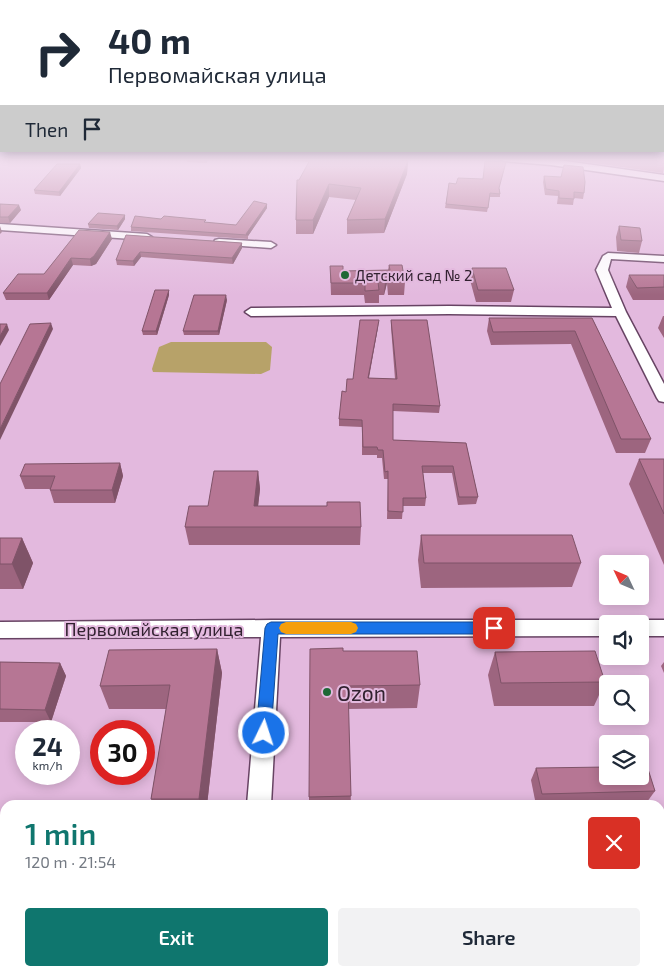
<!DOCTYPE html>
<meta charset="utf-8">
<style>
:root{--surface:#fff;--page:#f2f2f3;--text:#1f2937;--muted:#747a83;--accent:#0f766e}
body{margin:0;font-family:"Exo 2",sans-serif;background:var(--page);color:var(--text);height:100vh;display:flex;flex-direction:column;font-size:19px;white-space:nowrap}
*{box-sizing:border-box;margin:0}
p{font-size:16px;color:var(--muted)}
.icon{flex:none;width:28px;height:28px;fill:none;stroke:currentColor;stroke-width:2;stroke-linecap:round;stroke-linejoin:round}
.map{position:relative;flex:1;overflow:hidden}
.panel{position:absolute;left:0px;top:800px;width:665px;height:176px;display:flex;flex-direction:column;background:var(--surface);border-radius:15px 15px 0 0;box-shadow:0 2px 12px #0003}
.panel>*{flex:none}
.top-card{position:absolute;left:0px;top:0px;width:665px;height:152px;box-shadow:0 2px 12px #0003;background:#fff;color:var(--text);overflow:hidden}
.needle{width:32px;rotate:314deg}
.buttons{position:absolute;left:599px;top:555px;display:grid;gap:10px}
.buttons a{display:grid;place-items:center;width:50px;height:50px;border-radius:5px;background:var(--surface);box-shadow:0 2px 12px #0003;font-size:25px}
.speed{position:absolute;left:15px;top:720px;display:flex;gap:10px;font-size:25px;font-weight:700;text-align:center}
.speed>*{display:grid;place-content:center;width:65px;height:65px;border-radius:50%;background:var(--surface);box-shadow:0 2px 12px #0003;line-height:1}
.speed small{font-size:12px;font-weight:400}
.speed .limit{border:8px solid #d22;background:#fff;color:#111}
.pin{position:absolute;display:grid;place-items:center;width:42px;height:42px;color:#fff;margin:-21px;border-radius:10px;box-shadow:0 2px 8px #0006}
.me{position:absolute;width:55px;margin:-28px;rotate:4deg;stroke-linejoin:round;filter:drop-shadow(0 0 4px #0008)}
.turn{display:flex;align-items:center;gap:18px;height:105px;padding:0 25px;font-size:22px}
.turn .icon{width:65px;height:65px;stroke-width:2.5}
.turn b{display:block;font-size:35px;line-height:42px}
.then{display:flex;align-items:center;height:48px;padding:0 25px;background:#0003;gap:10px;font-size:19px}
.round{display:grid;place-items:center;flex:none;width:52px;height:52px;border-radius:5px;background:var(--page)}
.head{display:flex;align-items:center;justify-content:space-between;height:85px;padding:0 25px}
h1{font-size:30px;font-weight:600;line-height:38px;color:var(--accent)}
.cta{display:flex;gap:10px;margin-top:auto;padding:10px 25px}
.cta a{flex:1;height:58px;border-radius:5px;background:var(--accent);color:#fff;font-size:20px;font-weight:600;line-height:58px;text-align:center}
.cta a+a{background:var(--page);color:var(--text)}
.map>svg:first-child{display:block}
.green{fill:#b7a269}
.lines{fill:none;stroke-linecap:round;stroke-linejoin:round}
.street-casing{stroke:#674363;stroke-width:3}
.street{fill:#fff;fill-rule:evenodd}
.wall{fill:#9d657f}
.shaded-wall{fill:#7f5368}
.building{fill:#b67694;stroke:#7f5368}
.route{fill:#1a73e8;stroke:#114b97}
.slow{fill:#f59e0b}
.poi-dot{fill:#1e6836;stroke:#e3b9de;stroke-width:2}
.labels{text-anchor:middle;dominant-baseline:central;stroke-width:4;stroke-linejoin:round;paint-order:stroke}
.far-poi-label{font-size:15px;fill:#31212f;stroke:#e3b9de;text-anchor:start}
.street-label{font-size:18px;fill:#31212f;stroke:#e3b9de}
.near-poi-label{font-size:21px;fill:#31212f;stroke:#e3b9de;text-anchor:start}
</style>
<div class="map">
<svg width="664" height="976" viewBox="0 0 664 976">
<rect width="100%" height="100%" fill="#e3b9de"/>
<path class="green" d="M171,342h95l6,5 -2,23 -9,4 -108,-2 -1,-3 7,-22z"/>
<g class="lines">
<g class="street-casing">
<g id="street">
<path d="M499,158l52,1 113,16v6l-113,-16 -48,-4z"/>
<path d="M0,224l147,10 5,3 -5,3 -147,-10z"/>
<path d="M219,239l52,3 5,3 -5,3 -56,-4 -1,-2 1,-2z"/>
<path d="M608,253l56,3v6l-53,-3 -3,11 18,42 38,72v18l-5,-1 -2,-3 -41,-82 -167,-2 -198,2 -6,-4 6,-4 198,-2 163,2 -16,-38 7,-14z"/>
<path d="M271,620h337l8,4h-8v12l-328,1 -9,168h-24l14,-168 -261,1v-16z"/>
<path d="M640,620h24v16h-24v-12h-8z"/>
<path d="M236,971h28l-1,5h-28z"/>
</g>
</g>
<use href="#street" class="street"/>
</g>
<g class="wall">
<path d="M186,158h24l-4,5 -19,-1z"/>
<path d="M292,158h100v1l16,2 -1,13 -23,59 -37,1v-14l9,-20 -27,-3 -16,37h-17v-14l3,-40 10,-18 -17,-1z"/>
<path d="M579,158h85v10l-1,5 -84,-12z"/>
<path d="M80,164l1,4 -21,28 -25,-2 -1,-4z"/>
<path d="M544,176l40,17 -1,6 -9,-1 -1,7 -16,-1 1,-8 -13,-1 -2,-13z"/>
<path d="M449,183l51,6v8h-10l-3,15 -42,-4z"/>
<path d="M0,204l21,6 -11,13h-10z"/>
<path d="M267,204v4l-19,28v3l-117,-8v-4l30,-8 75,6z"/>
<path d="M125,219l-7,11 -29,-2 -1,-4z"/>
<path d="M619,226l23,15 -3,12 -22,-2 -1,-14z"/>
<path d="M79,230l33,9 -16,25 -5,2 -18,-1 -24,35h-43l-3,-7 41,-19z"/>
<path d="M126,235l116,8v5l-9,16 -92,-7 -7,9 -17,-1 -1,-5z"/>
<path d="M389,265l16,17 -1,13h-16l-1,-12 -3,12h-5v8h-14l-1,-8h-33l-1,-29 13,5 45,-1z"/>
<path d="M472,268l42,22 -3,12h-35l-6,-22z"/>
<path d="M629,275h35v25h-31l-7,-13z"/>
<path d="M169,290v5l-12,40h-14l-1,-4z"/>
<path d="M227,300l-8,35h-35l-1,-4z"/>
<path d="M663,316h1v22l-6,-10z"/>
<path d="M489,318h103l59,121 -6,14h-29l-45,-109 -80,1 -4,-14z"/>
<path d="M391,320l49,86 -1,7 -46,-2v29l73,3 12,54 -2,7 -18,1 -6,-32h-29l3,25 -1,8h-22l-1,13h-15l1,-40h-4l-2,-21h-5v-3h-15v-28l-23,-1v-7l7,-27 7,-13 25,-52 -9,51 26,1 -4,-52z"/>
<path d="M639,459h25v106l-35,-81z"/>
<path d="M120,463l3,13 -8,27h-61l-4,-13v-1h-25l-5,-13z"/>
<path d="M258,471l2,18 -2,17 103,21 -1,18h-171l-4,-18 23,-21z"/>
<path d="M421,535l160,28 -9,24 -151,1 -3,-28z"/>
<path d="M0,538h22l11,25 -10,26h-23z"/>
<path d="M217,649l5,24 -15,132h-53l-3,-6 15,-90h-57l-9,-23z"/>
<path d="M343,651l77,34 -3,23 -69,1 3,96h-42v-8z"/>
<path d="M495,652l110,30 -11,24h-100l-6,-31z"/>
<path d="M0,662l60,1 6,13 -15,46h-51z"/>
<path d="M664,662v11l-3,-7z"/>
<path d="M536,768l119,23 -8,11 -111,3 -5,-25z"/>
<rect x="0" y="824" width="5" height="78"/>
<path d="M660,849l4,4v120l-4,-14z"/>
<path d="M0,939h5v32h12l-2,5h-15z"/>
<path d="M421,971h59l1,5h-60z"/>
</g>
<g class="shaded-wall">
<path d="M205,158h5l-4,5z"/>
<path d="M408,161l-1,13 -23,59 1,-14z"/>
<path d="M80,164l1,4 -21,28 -1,-4z"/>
<path d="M329,184v13l-16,37v-14z"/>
<path d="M267,204v4l-19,28 -2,-2z"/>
<path d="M19,205l2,5 -11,13 -2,-6z"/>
<path d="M125,215v4l-7,11 -1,-4z"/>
<path d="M0,226l2,6 -2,2z"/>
<path d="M110,232l2,7 -16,25 -5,2 -1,-7z"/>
<path d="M242,243v5l-9,16 -1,-6z"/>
<path d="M140,252l1,5 -7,9 -1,-5z"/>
<path d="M71,258l2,7 -24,35 -2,-7z"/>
<path d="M387,271v12l-3,12 1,-13z"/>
<path d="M169,290v5l-12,40 -1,-4z"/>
<path d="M226,295l1,5 -8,35 -1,-4z"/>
<path d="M379,320l-1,7 -11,59 1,-8z"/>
<path d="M51,323l2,6 -53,111v-11z"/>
<path d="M7,324l2,6 -9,16v-10z"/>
<path d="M120,463l3,13 -8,27 -3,-13z"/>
<path d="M258,471l2,18 -4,35 -2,-18z"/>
<path d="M22,538l11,25 -10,26 -11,-25z"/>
<path d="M217,649l5,24 -15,132h-6l-2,-6z"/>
<path d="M60,663l6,13 -15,46 -6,-12z"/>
<path d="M10,971h7l-2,5z"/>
</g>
<g class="building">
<path d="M311,158h78l19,3 -23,58 -38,1 14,-32 -32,-4 -16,36h-17l1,-40h2z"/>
<path d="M485,161l21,1 -7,26 1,6 -10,-1 -2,15 -42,-4 3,-21 7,1 2,-6 25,1z"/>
<path d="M57,164h23l-21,28 -25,-2z"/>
<path d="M564,165l19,2 2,15 -1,11 -10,-1v7l-15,-1v-7l-13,-2 -2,-13 17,1z"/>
<path d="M254,201l13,3 -21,30 1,1 -116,-8 4,-11 26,3 3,-3 42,4 -2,2 32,3z"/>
<path d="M0,204l19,1 -11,12h-8z"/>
<path d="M98,213l27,2 -8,11 -29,-2z"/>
<path d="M619,226l21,2 2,13 -21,-1z"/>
<path d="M79,230l31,2 -16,24 -4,3 -19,-1 -24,35h-44l15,-19h26z"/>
<path d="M126,235l116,8 -10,15 -92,-6 -7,9 -17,-1z"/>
<path d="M389,265h13l3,17h-17l-1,-11 -2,11h-7l1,8 -14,1v-8h-34l-1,-17h13v5l47,-1z"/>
<path d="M472,268h34l8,22h-36z"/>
<path d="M629,275h35v12l-27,1z"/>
<path d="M155,290h14l-13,41h-14z"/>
<path d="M194,295h32l-8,36h-35z"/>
<path d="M489,318h103l59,121h-30l-46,-108 -82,1z"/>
<path d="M360,320h19l-11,58 29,1 -6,-59h36l13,86 -47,-2v36l73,3 12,54h-19l-6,-31h-31l4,32h-23v14l-15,-1v-40l-3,1 -2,-22h-5l-1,-3h-14l-1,-27 -23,-1 3,-28 4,1 1,-13h6z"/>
<path d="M51,323l-51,106v-45l30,-60z"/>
<path d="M0,324h7l-7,12z"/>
<path d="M639,459h25v55z"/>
<path d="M120,463l-8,27h-62l5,-14h-35l5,-12z"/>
<path d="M214,471h44l-4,35h73v-4h33l1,25h-176l4,-21h19z"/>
<path d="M421,535h151l9,28h-157z"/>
<path d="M0,538h22l-10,26h-12z"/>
<path d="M343,648v3h74l3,34 -72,1 3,110 -42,1 1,-148z"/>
<path d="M217,649l-18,150h-48l19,-114 -70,1 9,-36z"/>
<path d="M595,651l10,31 -104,1 -6,-31z"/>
<path d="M0,662l60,1 -15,47 -45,-1z"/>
<path d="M640,766h7l8,25 -113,3 -6,-26 72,-1v9h32z"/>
<path d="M0,824h5v68l-5,1z"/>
<path d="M660,849h3l1,4v93h-4z"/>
<path d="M0,939h5v31l-5,-1z"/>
<path d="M425,971h55l1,5h-56z"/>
</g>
<linearGradient id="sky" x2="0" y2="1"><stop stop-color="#86afe5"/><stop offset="0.54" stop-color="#f2e0f0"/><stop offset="1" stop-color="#f2e0f0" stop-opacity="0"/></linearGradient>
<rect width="664" height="295" fill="url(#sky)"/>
<path class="route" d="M271,622h223l5,2 2,4 -2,4 -5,2h-216l-7,99 -2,5 -5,2 -6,-2 -2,-5 9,-105 2,-4z"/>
<path class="slow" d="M286,622h65l5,2 2,4 -2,4 -5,2h-65l-5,-2 -2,-4 2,-4z"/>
<g class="poi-dot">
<circle cx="345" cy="275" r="5"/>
<circle cx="327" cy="692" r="5"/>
</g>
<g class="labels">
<g class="far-poi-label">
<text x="355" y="275">Детский сад № 2</text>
</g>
<g class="street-label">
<text x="154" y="629">Первомайская улица</text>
</g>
<g class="near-poi-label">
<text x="337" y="692">Ozon</text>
</g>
</g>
</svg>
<div class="buttons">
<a><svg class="needle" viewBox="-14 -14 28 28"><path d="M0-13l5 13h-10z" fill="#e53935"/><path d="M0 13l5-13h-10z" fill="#747a83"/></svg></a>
<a><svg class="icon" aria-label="sound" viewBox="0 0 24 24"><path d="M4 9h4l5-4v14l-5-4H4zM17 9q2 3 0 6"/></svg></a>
<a><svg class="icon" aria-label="search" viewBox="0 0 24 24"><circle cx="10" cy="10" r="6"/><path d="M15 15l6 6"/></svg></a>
<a><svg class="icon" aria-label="layers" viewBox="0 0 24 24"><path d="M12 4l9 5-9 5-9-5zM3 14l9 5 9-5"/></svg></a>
</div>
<div class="speed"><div>24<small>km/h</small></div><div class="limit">30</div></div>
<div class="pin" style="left:494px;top:628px;background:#d93025"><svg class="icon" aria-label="arrive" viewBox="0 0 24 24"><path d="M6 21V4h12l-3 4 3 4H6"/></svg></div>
<svg class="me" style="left:264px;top:733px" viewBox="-20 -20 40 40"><circle r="17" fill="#1a73e8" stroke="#fff" stroke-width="3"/><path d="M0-11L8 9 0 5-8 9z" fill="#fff"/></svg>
<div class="top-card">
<div class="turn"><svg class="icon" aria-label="right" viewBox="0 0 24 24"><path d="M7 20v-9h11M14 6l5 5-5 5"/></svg><div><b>40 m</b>Первомайская улица</div></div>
<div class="then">Then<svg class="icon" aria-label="arrive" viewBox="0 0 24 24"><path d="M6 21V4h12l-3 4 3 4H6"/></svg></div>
</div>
<section class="panel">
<div class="head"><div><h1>1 min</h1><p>120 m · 21:54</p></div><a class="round" style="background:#d93025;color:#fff"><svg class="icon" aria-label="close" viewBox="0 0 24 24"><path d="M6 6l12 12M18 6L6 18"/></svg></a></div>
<div class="cta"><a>Exit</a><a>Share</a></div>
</section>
</div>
